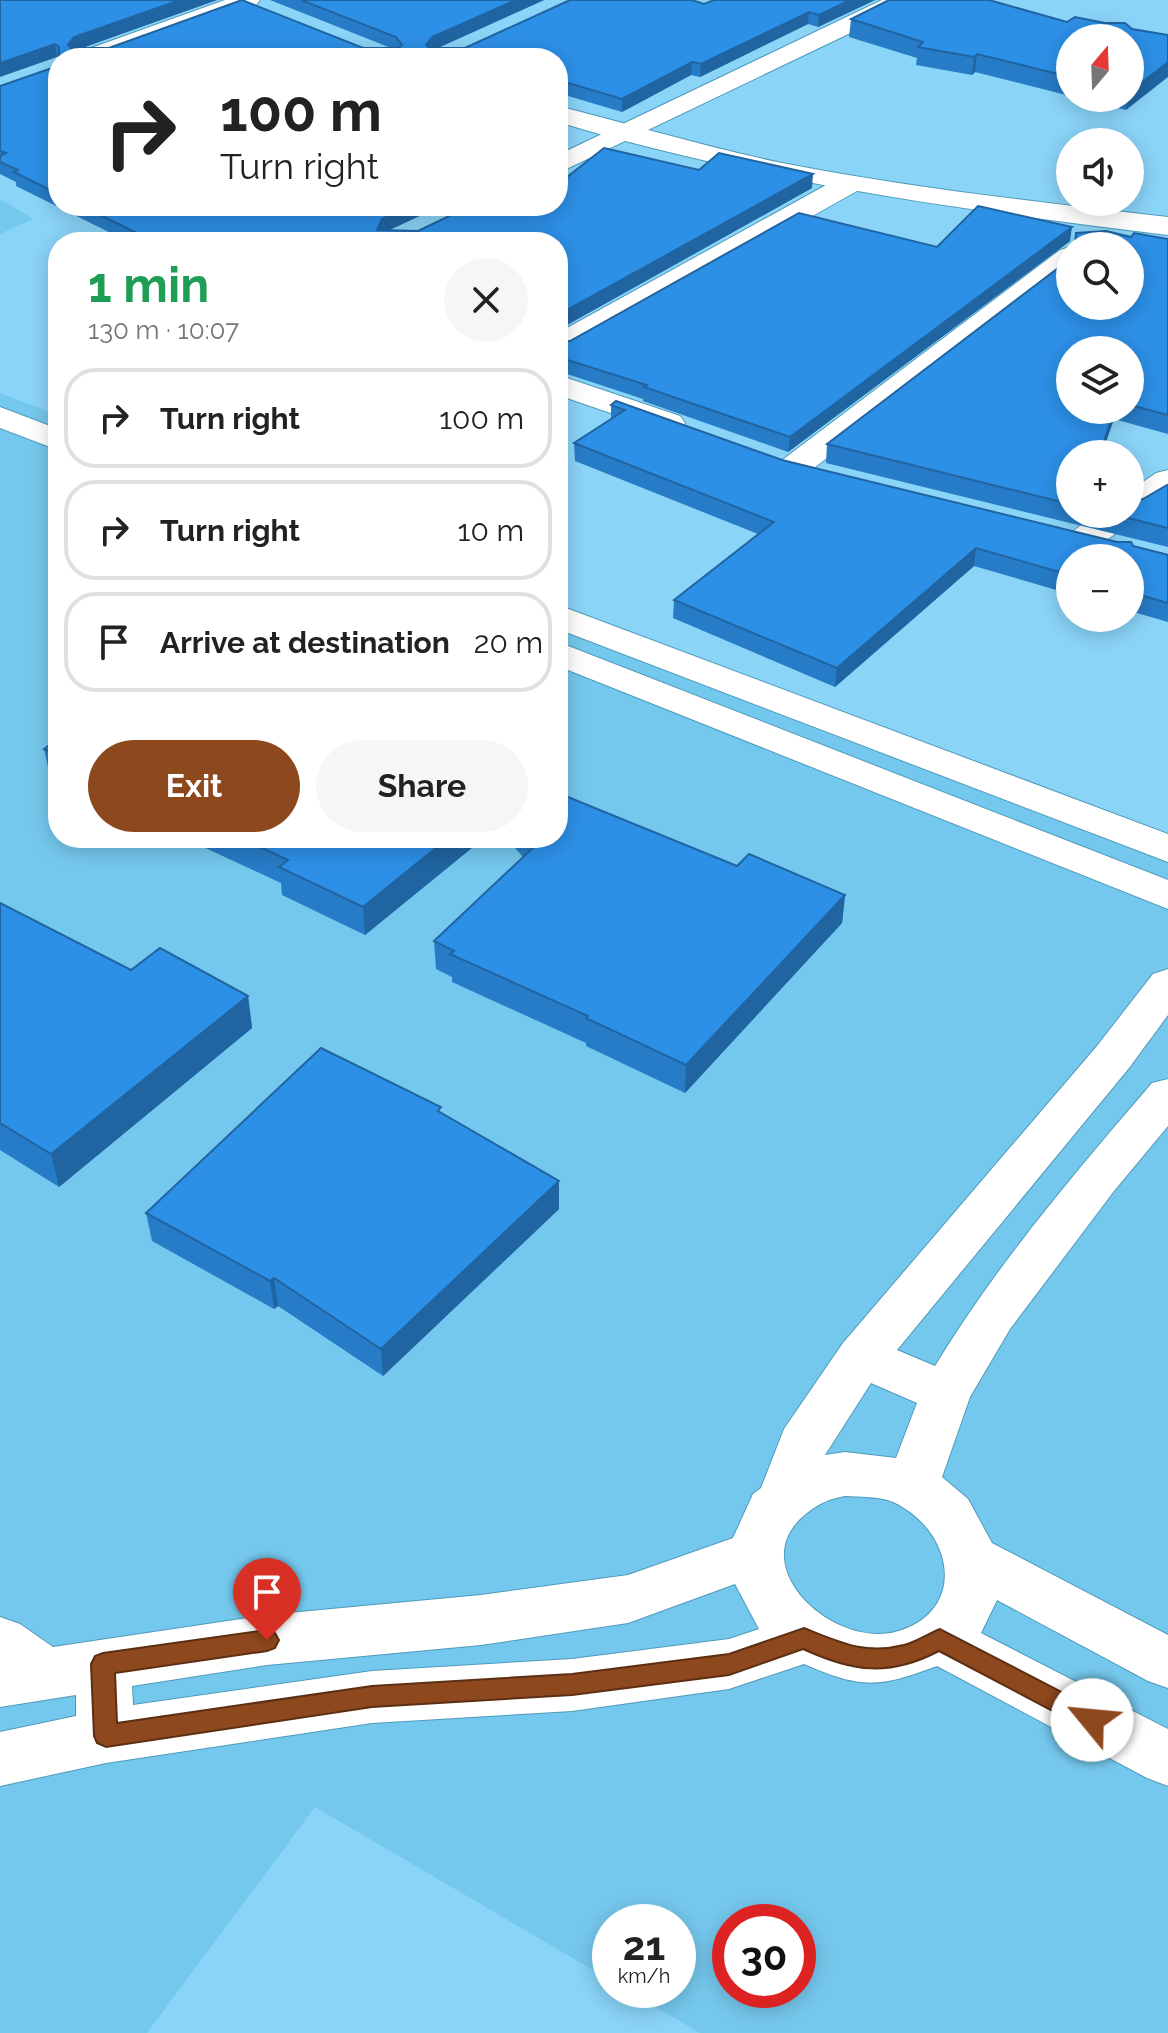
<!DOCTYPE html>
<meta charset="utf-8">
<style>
:root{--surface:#fff;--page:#f6f6f6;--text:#222;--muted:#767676;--line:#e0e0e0;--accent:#8d481d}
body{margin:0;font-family:Raleway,sans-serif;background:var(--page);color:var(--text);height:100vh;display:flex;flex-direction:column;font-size:30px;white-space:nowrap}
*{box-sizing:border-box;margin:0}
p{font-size:26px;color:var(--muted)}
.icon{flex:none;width:44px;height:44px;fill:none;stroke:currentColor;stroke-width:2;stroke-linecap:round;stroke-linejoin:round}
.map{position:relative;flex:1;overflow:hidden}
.details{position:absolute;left:48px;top:232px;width:520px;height:616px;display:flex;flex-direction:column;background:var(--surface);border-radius:32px;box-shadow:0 4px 20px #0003}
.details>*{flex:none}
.hud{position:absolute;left:48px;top:48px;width:520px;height:168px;border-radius:32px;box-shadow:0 4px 20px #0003;background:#fff;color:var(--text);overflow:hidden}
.needle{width:52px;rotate:19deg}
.tools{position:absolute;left:1056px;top:24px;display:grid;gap:16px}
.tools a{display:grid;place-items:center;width:88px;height:88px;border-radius:50%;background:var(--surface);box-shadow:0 4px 20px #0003;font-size:40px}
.speed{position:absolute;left:592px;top:1904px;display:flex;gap:16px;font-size:40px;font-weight:700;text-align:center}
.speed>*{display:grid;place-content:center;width:104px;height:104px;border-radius:50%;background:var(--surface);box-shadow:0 4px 20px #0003;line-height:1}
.speed small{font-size:20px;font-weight:400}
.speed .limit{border:12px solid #d22;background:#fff;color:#111}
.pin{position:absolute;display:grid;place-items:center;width:68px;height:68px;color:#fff;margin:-82px -34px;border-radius:50% 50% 50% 0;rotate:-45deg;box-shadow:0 0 8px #0007}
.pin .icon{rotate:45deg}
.me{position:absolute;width:88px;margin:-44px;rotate:298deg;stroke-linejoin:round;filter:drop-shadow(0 0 6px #0008)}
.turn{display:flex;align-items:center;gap:28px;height:168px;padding:0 40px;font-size:36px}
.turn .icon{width:104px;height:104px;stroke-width:2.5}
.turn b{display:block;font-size:56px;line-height:68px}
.round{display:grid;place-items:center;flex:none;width:84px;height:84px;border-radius:42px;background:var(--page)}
.summary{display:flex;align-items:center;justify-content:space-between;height:136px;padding:0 40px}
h1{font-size:48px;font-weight:700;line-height:60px;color:#1e9e55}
.button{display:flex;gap:16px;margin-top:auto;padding:16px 40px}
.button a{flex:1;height:92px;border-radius:48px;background:var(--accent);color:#fff;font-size:32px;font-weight:700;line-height:92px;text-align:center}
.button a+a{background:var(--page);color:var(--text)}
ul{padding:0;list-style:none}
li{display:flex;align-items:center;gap:24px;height:100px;margin:0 16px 12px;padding:0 24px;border:4px solid var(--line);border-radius:32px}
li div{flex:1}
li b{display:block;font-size:30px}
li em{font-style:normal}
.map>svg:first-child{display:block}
.built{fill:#75c8ed;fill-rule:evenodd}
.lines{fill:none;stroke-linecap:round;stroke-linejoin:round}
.street-casing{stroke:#4f9abb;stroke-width:2}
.secondary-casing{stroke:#4f9abb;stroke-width:2}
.street{fill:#fff;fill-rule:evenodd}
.secondary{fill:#fff;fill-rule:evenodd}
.wall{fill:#277cc7;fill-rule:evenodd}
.shaded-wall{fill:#2065a2}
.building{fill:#2d90e7;stroke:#2065a2;stroke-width:2}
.route{fill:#8d481d;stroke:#5c2f13;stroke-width:2}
</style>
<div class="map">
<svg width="1168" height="2033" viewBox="0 0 1168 2033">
<rect width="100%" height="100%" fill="#8ad4f8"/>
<g class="built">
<path d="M0,199l33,20 -33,15z"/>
<path d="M0,393l58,22v423h500v-228l610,225v1198h-468l-73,-43h51v-68h-68v58l-295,-173 -168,226h-147zM730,1922h68v68h-68z"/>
</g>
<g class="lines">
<g class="street-casing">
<g id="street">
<path d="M225,0h35l-4,5 -146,53h-37l4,-5z"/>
<path d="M882,0h31l-4,5 -351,168v-18z"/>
<path d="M847,177l10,2 4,6 -4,6 -288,162 -11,2v-22l279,-154z"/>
<path d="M1070,247v23l-265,205 -12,3 -12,-3 -5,-7 5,-7 279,-211z"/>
<path d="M558,375l122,41 5,7 -5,7 -11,3 -111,-38z"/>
<path d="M0,407l58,22v21l-58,-22z"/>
<path d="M1168,470v26l-74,53 -12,3 -12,-3 -5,-7c16,-24 38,-28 65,-28v-23l26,-18z"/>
<path d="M558,605l610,229v28l-610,-233z"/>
<path d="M558,642l610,238v29l-610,-243z"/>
<path d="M1168,969v46l-39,53 -232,282 38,16c62,-102 139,-192 217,-283l16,-4v47l-54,65 -104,138 -40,68 -28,80 26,22 24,44 176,92v53l-20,-7 -151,-81 -16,33 187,96v57l-21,-8 -210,-112c-59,22 -75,23 -133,-2l-75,25 -157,22 -200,12 -266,40 -106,23v-54l76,-16v-21l-76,12v-90l20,7 33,23 214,-32 214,-20 147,-20 105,-37 20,-44 8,-6 23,-59 59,-86 254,-297 56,-72zM871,1383l46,20 -21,55 -51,-6 -20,3zM845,1496c15,1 34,0 48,6 61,28 76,110 2,130 -64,16 -154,-68 -88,-119 13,-10 22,-14 38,-17zM735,1584l24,45 -30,10 -157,20 -200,12 -239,34 -1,-19 135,-21 214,-20 147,-22z"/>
</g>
</g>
<g class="secondary-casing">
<path id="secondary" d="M558,106c75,19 148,41 224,57 128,25 257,39 386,54v18c-207,-25 -410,-53 -610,-113z"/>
</g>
<use href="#street" class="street"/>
<use href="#secondary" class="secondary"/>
</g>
<g class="wall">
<path d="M0,0h217l-135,48h309l-121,-48h274l-106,48h27l239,-44 10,-4h161l-57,27 -10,-3 -108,53 -9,-2 -69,37 -64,-19v-35h-500z"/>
<path d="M851,19l216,3 65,7 36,6 -42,75 -49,-12h53v-60h-60v58l-95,-24 -3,3 -56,-10 1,-7 -68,-21z"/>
<path d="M58,66v140h383l-52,24 29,1 149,-54 132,-7 113,18 -254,142v-88h-429l-113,-56v-4l-16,-8v-88z"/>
<path d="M1076,233l92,6v195l-54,-15 -44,35v60h60l13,-15 25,-14v62l-342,-84 1,-19 303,-198h-56zM1130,350v60h-60z"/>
<path d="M1070,241l-282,211 -145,-51v-2l-85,-28v-29l12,-1 367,-94z"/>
<path d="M611,405l171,55 386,94v68l-38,-11v-53h-60v36l-96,-28 -139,121 -162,-69 1,-18 84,-66 -183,-73 -1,-18 37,-24z"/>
<path d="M58,739v41l-8,-4 -6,-27z"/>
<path d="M184,838h300l-119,97 -83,-40 -1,-12z"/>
<path d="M506,838h52l179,28 108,29 -3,28 -157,170 -99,-47v-3l-134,-61v-5l-16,-8 -2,-28 89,-84z"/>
<path d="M0,903l131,67 117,26 4,32 -193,159 -59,-37z"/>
<path d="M441,1113l118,68v28l-176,167 -105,-70 -4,3 -122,-68 -6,-28z"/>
</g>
<g class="shaded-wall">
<path d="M180,0h37l-141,50 -6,8 -2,-13 6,-8z"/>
<path d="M516,0h28l-111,50 -7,-5 6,-8z"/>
<path d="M850,0h25l-57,27 1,-12z"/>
<path d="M809,12l-1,12 -108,53 1,-13z"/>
<path d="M55,44l2,13 -57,20v-14z"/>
<path d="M977,54l-2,18 -3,3 2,-18z"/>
<path d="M692,62l-1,13 -69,37v-13z"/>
<path d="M1168,62v15l-42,33 2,-12h2v-6z"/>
<path d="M813,174l-1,14 -254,142v-15z"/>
<path d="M410,206h31l-58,27 -6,-3 5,-11z"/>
<path d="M1072,227l-2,14 -282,211 2,-15z"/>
<path d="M1114,410h1l-1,9 -12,35h-2z"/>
<path d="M976,548l-2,18 -139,121 2,-19z"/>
<path d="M448,838h36l-119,97 -2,-28z"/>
<path d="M845,895l-3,28 -157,170 1,-28z"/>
<path d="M248,996l4,32 -193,159 -8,-33z"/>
<path d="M559,1181v28l-176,167 -2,-27z"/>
<path d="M274,1278l4,28 -4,3 -4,-28z"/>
</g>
<g class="building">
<path d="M0,0h180l-106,37 -6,8 3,3h38l133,-48 121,48h36l3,-3 -6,-8 -95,-37h215l-84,37 -6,8 3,3h36l105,-48h122l12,4 10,-4h136l-31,15 -10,-3 -108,52 -9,-2 -70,37 -64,-19v-22h-499v-11l-4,-3 -55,19z"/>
<path d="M889,0h100l78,22 8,-5 30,6h20l7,6 36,6v27l-38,30v-54h-60v39l-93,-23 -3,3 -56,-10 5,-5 -72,-23z"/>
<path d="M58,66v128l-44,-22 4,-2 -18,-8v-6l6,-3 -6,-2v-65z"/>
<path d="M604,148l95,22 20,-17 94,21 -255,141v-73h-403l-73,-36h328l-28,13 -5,11 41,1 52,-25h88v-33l9,4z"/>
<path d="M978,206l94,21 -282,210 -146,-50 3,-2 -89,-28v-15l12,-1 229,-128 138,34z"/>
<path d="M1106,231l25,6 3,-4 34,6v176l-38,-10v-55h-60v60h44l-14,44h-30v50l-243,-60 243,-185v47h60v-60h-55l1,-13z"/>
<path d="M616,401l166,59 335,82h14l2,4 35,9v48l-38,-11v-34h-60v17l-94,-27 -139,120 -163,-68 100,-78 -200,-79 51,-33 -14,-5z"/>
<path d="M1167,485h1v43l-56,-14h18v-16l13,1z"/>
<path d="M58,739v16l-14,-6z"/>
<path d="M558,793l179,73 12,-12 96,41 -159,170 -100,-47 2,-2 -138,-62 4,-3 -20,-10 102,-96 -6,-7h28z"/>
<path d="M241,838h207l-85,69 -84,-40 9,-7z"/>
<path d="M0,903l131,67 29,-22 88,48 -197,158 -51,-31z"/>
<path d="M321,1048l120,59 -3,4 121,70 -178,168 -107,-71 -4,3 -124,-68z"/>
</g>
<path class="route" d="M804,1628c35,14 61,27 100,17 12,-3 24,-11 36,-16l160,83 4,8 -4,7 -8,4 -9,-4 -144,-76c-50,26 -86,21 -136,-2l-74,26 -157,20 -200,12 -266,40 -9,-4 -3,-7 -3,-72 4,-8 8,-3 164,-23 8,3 4,7 -4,8 -8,3 -152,22 2,50 255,-37 200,-12 157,-20z"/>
</svg>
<div class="tools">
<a><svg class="needle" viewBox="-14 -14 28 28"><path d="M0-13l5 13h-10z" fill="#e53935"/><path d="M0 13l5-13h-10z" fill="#767676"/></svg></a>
<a><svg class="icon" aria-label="sound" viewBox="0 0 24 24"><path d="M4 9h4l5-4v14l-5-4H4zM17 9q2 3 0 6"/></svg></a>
<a><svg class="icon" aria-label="search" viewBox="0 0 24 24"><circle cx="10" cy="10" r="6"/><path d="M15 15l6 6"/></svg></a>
<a><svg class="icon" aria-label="layers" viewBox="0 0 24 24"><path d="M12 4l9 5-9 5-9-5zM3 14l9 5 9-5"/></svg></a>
<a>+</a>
<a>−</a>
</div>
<div class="speed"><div>21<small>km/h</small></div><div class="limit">30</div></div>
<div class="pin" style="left:267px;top:1640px;background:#d93025"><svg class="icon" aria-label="arrive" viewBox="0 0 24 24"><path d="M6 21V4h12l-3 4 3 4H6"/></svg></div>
<svg class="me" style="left:1092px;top:1720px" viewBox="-20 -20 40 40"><circle r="19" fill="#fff"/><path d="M0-13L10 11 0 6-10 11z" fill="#8d481d"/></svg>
<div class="hud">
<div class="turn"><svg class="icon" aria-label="right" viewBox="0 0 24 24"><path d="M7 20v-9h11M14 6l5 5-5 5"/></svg><div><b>100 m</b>Turn right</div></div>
</div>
<section class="details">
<div class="summary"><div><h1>1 min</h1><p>130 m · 10:07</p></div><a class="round"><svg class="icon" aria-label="close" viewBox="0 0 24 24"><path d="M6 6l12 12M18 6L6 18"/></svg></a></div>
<ul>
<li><svg class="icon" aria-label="right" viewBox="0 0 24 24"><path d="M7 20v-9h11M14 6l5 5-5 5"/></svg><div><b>Turn right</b></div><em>100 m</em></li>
<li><svg class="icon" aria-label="right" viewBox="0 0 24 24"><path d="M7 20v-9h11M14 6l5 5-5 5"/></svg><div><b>Turn right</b></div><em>10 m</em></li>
<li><svg class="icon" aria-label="arrive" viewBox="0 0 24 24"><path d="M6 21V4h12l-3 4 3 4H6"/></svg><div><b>Arrive at destination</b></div><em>20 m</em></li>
</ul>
<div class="button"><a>Exit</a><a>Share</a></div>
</section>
</div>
